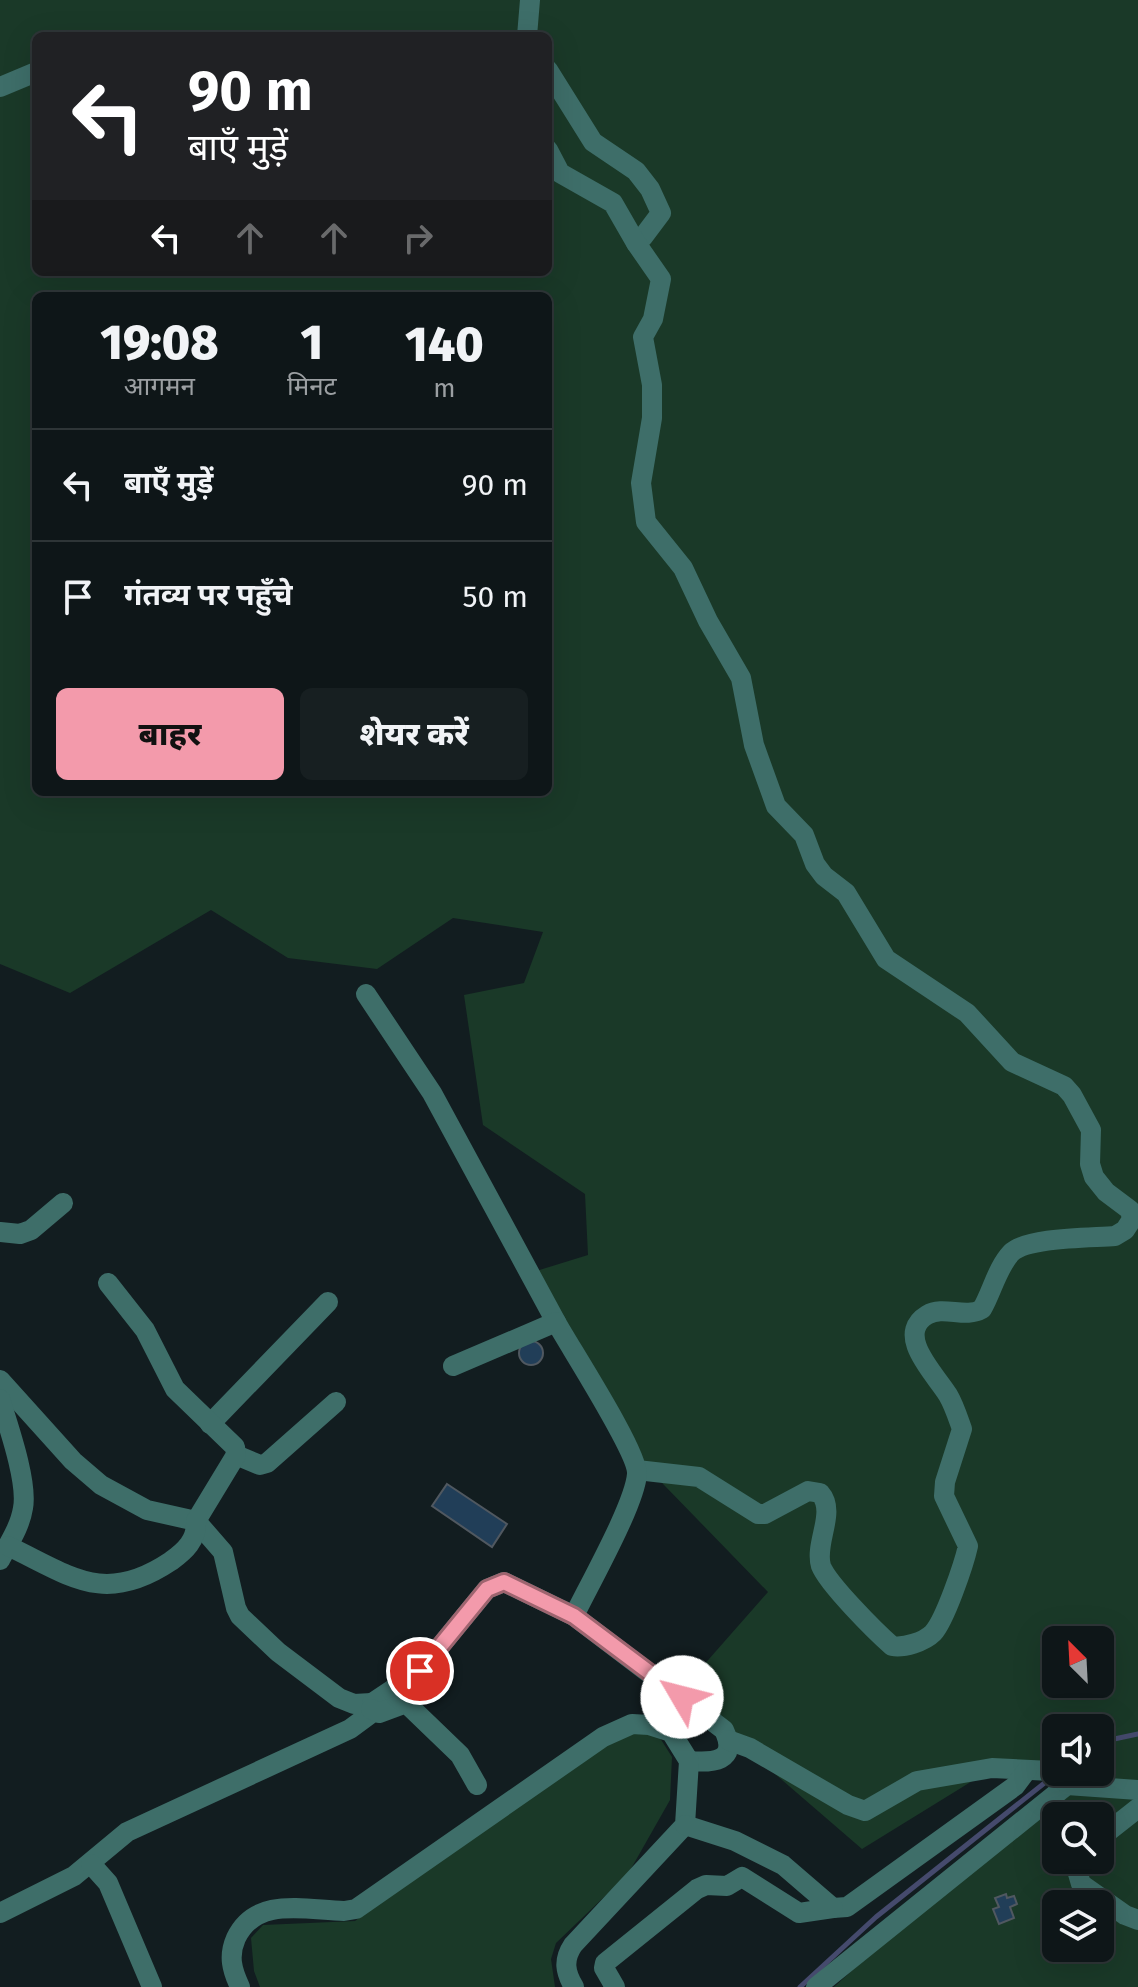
<!DOCTYPE html>
<html lang="hi">
<meta charset="utf-8">
<style>
:root{--surface:#0e1618;--page:#171f21;--text:#f1f3f6;--muted:#9b9fa2;--line:#2e3537;--accent:#f39aab}
body{margin:0;font-family:"Fira Sans","Noto Sans Devanagari",sans-serif;background:var(--page);color:var(--text);height:100vh;display:flex;flex-direction:column;font-size:30px;white-space:nowrap}
*{box-sizing:border-box;margin:0}
p{font-size:26px;color:var(--muted)}
.icon{flex:none;width:44px;height:44px;fill:none;stroke:currentColor;stroke-width:2;stroke-linecap:round;stroke-linejoin:round}
.map{position:relative;flex:1;overflow:hidden}
.drawer{position:absolute;left:32px;top:292px;width:520px;height:504px;display:flex;flex-direction:column;background:var(--surface);border-radius:12px;box-shadow:0 8px 32px #0002,0 0 0 2px var(--line)}
.drawer>*{flex:none}
.top-card{position:absolute;left:32px;top:32px;width:520px;height:244px;border-radius:12px;box-shadow:0 8px 32px #0002,0 0 0 2px var(--line);background:#202124;color:#fff;overflow:hidden}
.needle{width:52px;rotate:336deg}
.buttons{position:absolute;left:1042px;top:1626px;display:grid;gap:16px}
.buttons a{display:grid;place-items:center;width:72px;height:72px;border-radius:12px;background:var(--surface);box-shadow:0 8px 32px #0002,0 0 0 2px var(--line);font-size:40px}
.pin{position:absolute;display:grid;place-items:center;width:68px;height:68px;color:#fff;margin:-34px;border:4px solid #fff;border-radius:50%;box-shadow:0 2px 8px #0007}
.me{position:absolute;width:88px;margin:-44px;rotate:307deg;stroke-linejoin:round;filter:drop-shadow(0 0 6px #0008)}
.turn{display:flex;align-items:center;gap:28px;height:168px;padding:0 24px;font-size:36px}
.turn .icon{width:104px;height:104px;stroke-width:2.5}
.turn b{display:block;font-size:56px;line-height:68px}
.lanes{display:flex;align-items:center;height:76px;padding:0 24px;background:#0003;justify-content:center;gap:40px;direction:ltr}
.lanes .off{opacity:.35}
.eta{display:flex;justify-content:space-evenly;align-items:center;height:136px;text-align:center}
.eta b{font-size:48px;font-weight:800;line-height:56px}
.button{display:flex;gap:16px;margin-top:auto;padding:16px 24px}
.button a{flex:1;height:92px;border-radius:12px;background:var(--accent);color:#111;font-size:32px;font-weight:800;line-height:92px;text-align:center}
.button a+a{background:var(--page);color:var(--text)}
ul{padding:0;list-style:none}
li{display:flex;align-items:center;gap:24px;height:112px;padding:0 24px;border-top:2px solid var(--line)}
li div{flex:1}
li b{display:block;font-size:30px}
li em{font-style:normal}
.map>svg:first-child{display:block}
.green{fill:#1a3928;fill-rule:evenodd}
.lines{fill:none;stroke-linecap:round;stroke-linejoin:round}
.stream{stroke:#454a6d;stroke-width:5}
.building{fill:#213e58;stroke:#505860;stroke-width:2}
.minor{stroke:#3e6e69;stroke-width:20}
.route-casing{stroke:#9e646f;stroke-width:20}
.route{stroke:#f39aab;stroke-width:14}
</style>
<div class="map">
<svg width="1138" height="1987" viewBox="0 0 1138 1987">
<rect width="100%" height="100%" fill="#121d20"/>
<g class="green">
<path d="M0,0h1138v1987h-304l58,-53 201,-158 -36,-4h43v-44h-44v44l-61,-5 -133,82 -182,-157 88,-100 -138,-142 -97,-178 55,-17 -3,-61 -102,-69 -19,-130 60,-12 19,-51 -90,-14 -76,51 -89,-11 -77,-48 -141,83 -70,-29zM36,36h512v236h-512zM36,296h512v496h-512zM1056,1640h44v44h-44zM1056,1816h44v44h-44zM1056,1904h44v44h-44z"/>
<path d="M641,1731l19,7 12,19 -2,43 -42,74 -72,69 -5,16 4,28h-295l-6,-16 -3,-33 12,-13 92,-4 184,-145 70,-40z"/>
</g>
<g class="lines">
<g class="stream">
<path d="M1100,1742l38,-8"/>
<path d="M800,1987l76,-70 176,-140"/>
</g>
</g>
<g class="building">
<circle cx="531" cy="1353" r="12"/>
<path d="M447,1484l60,40 -15,23 -60,-41z"/>
<path d="M1006,1894l1,4 7,-2 3,8 -7,3 4,11 -15,6 -6,-15 6,-2 -4,-9z"/>
</g>
<g class="lines">
<g class="minor">
<path d="M527,36l3,-36"/>
<path d="M548,70l45,72 43,29 14,18 11,24 -18,24 -7,6"/>
<path d="M0,87l36,-15"/>
<path d="M548,150l12,23 53,30 23,40 25,36 -8,40 -10,18 9,48v33l-11,65 5,39 37,46 25,53 33,57 13,67 22,61 28,29 11,29 9,12 22,17 40,66 81,54 45,49 52,24 8,9 19,35 -1,34 4,13 12,15 24,18 2,9 -7,11 -10,6c-24,2 -88,1 -104,17 -14,15 -19,39 -29,56 -17,10 -38,-4 -55,6 -33,20 9,60 21,80 6,10 10,23 14,34l-17,53 -1,14 24,50c-4,18 -23,74 -35,87 -9,9 -29,15 -41,13 -16,-14 -64,-62 -71,-80 -7,-23 16,-54 -1,-73l-12,-2 -43,23h-7l-59,-37 -62,-7"/>
<path d="M366,994l66,99 124,229"/>
<path d="M0,1232l20,2 11,-4 32,-27"/>
<path d="M0,1380l73,81 28,24 46,25 49,11 27,31 13,56 4,8 38,36 61,46 15,6 18,-1 -3,12 -19,14 -223,103 -53,44 -74,37"/>
<path d="M0,1399c8,26 28,83 23,109 -3,19 -14,35 -23,52"/>
<path d="M210,1424l118,-122"/>
<path d="M236,1455l24,10 7,-2 69,-61"/>
<path d="M8,1546c63,30 96,60 163,15 14,-10 26,-21 25,-40l40,-66 -1,-8 -60,-58 -30,-59 -37,-47"/>
<path d="M574,1616l150,114c15,32 -12,33 -35,31"/>
<path d="M372,1703l48,-32 67,-82 17,-7 70,34c15,-31 61,-112 63,-142 1,-22 -66,-125 -81,-152l-103,44"/>
<path d="M371,1709l8,4 27,-10 54,52 17,30"/>
<path d="M728,1740l22,8 98,57 17,6 52,-30 75,-13 59,3 16,14 -251,202"/>
<path d="M1067,1785l71,5"/>
<path d="M1100,1838l38,-30"/>
<path d="M1074,1860l7,24 44,31 13,5"/>
<path d="M91,1864l17,19 44,104"/>
<path d="M833,1908l14,-1 168,-121 12,-16"/>
<path d="M240,1987c-8,-17 -12,-31 -4,-49 20,-42 69,-28 108,-27l12,-2 247,-172 29,-13 17,1 22,7 18,29 -4,64 -112,120c-10,15 -8,27 1,42"/>
<path d="M615,1987l-11,-19 1,-5 92,-74 9,-4 21,1 15,-9 57,36 34,-5 -50,-43 -48,-24 -50,-16"/>
</g>
</g>
<g class="lines">
<g class="route-casing">
<path id="route" d="M420,1671l67,-82 17,-7 70,34 108,81"/>
</g>
<use href="#route" class="route"/>
</g>
</svg>
<div class="buttons">
<a><svg class="needle" viewBox="-14 -14 28 28"><path d="M0-13l5 13h-10z" fill="#e53935"/><path d="M0 13l5-13h-10z" fill="#9b9fa2"/></svg></a>
<a><svg class="icon" aria-label="sound" viewBox="0 0 24 24"><path d="M4 9h4l5-4v14l-5-4H4zM17 9q2 3 0 6"/></svg></a>
<a><svg class="icon" aria-label="search" viewBox="0 0 24 24"><circle cx="10" cy="10" r="6"/><path d="M15 15l6 6"/></svg></a>
<a><svg class="icon" aria-label="layers" viewBox="0 0 24 24"><path d="M12 4l9 5-9 5-9-5zM3 14l9 5 9-5"/></svg></a>
</div>
<div class="pin" style="left:420px;top:1671px;background:#d93025"><svg class="icon" aria-label="arrive" viewBox="0 0 24 24"><path d="M6 21V4h12l-3 4 3 4H6"/></svg></div>
<svg class="me" style="left:682px;top:1697px" viewBox="-20 -20 40 40"><circle r="19" fill="#fff"/><path d="M0-13L10 11 0 6-10 11z" fill="#f39aab"/></svg>
<div class="top-card">
<div class="turn"><svg class="icon" aria-label="left" viewBox="0 0 24 24"><path d="M17 20v-9H6M10 6l-5 5 5 5"/></svg><div><b>90 m</b>बाएँ मुड़ें</div></div>
<div class="lanes"><svg class="icon" aria-label="left" viewBox="0 0 24 24"><path d="M17 20v-9H6M10 6l-5 5 5 5"/></svg><svg class="icon off" aria-label="ahead" viewBox="0 0 24 24"><path d="M12 20V5M6 11l6-6 6 6"/></svg><svg class="icon off" aria-label="ahead" viewBox="0 0 24 24"><path d="M12 20V5M6 11l6-6 6 6"/></svg><svg class="icon off" aria-label="right" viewBox="0 0 24 24"><path d="M7 20v-9h11M14 6l5 5-5 5"/></svg></div>
</div>
<section class="drawer">
<div class="eta">
<div><b>19:08</b><p>आगमन</p></div>
<div><b>1</b><p>मिनट</p></div>
<div><b>140</b><p>m</p></div>
</div>
<ul>
<li><svg class="icon" aria-label="left" viewBox="0 0 24 24"><path d="M17 20v-9H6M10 6l-5 5 5 5"/></svg><div><b>बाएँ मुड़ें</b></div><em>90 m</em></li>
<li><svg class="icon" aria-label="arrive" viewBox="0 0 24 24"><path d="M6 21V4h12l-3 4 3 4H6"/></svg><div><b>गंतव्य पर पहुँचे</b></div><em>50 m</em></li>
</ul>
<div class="button"><a>बाहर</a><a>शेयर करें</a></div>
</section>
</div>
